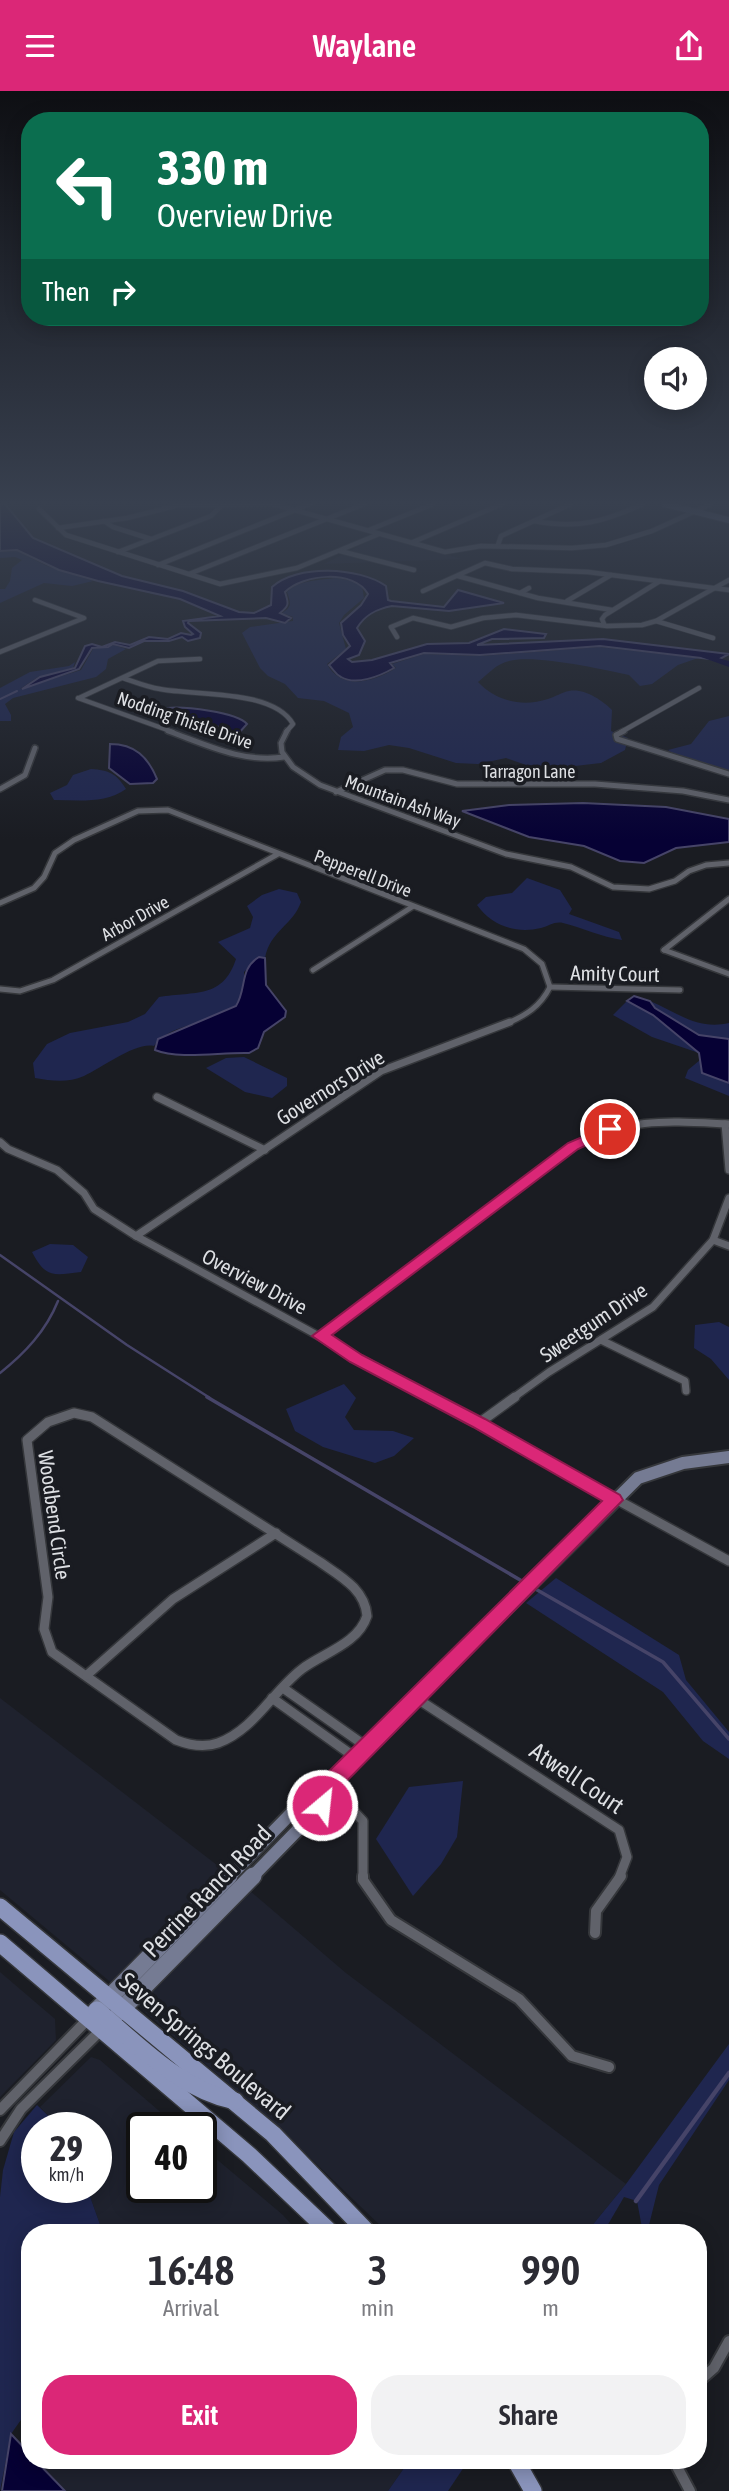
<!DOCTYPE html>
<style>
:root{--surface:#fff;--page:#f2f2f3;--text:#2b2b33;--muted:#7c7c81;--accent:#db2777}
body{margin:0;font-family:"Asap Condensed",sans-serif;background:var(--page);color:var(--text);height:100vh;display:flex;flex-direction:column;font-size:26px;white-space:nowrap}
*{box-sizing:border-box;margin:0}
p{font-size:23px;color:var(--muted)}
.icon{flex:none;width:38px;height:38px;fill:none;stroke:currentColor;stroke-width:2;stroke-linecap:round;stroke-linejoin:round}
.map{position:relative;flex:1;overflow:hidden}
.drawer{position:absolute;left:21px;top:2133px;width:686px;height:245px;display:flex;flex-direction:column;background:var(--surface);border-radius:28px;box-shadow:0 4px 18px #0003}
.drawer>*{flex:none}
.banner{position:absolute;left:21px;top:21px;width:688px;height:214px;border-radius:28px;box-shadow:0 4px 18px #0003;background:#0b6e4f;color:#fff;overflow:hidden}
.tools{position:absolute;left:644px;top:256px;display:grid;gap:14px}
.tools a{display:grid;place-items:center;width:63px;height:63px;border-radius:50%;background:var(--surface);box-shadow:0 4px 18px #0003;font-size:35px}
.speed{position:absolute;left:21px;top:2021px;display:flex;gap:14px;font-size:35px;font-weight:700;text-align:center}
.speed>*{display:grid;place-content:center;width:91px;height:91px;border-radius:50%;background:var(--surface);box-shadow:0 4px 18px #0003;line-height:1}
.speed small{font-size:18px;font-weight:400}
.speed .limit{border:4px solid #111;border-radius:10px;background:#fff;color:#111}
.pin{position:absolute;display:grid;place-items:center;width:60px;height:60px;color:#fff;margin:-30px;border:4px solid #fff;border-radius:50%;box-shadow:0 2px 7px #0007}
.me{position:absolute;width:77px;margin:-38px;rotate:28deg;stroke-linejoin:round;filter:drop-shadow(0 0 5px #0008)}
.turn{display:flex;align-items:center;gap:24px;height:147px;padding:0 21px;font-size:32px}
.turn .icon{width:91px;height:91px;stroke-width:2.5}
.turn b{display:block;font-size:49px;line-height:60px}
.then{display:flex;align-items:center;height:66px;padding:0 21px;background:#0003;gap:14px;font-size:26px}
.eta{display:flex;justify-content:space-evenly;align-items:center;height:119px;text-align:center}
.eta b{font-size:42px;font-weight:600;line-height:49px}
.button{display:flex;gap:14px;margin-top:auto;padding:14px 21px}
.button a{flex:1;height:80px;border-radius:28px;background:var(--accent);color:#fff;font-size:28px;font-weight:600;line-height:80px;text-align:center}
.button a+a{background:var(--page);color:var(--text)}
header{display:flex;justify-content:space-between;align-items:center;height:91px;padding:0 21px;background:var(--accent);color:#fff;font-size:32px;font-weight:600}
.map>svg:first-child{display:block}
.built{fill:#1f222e}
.green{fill:#1f264f}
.water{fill:#060134;stroke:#464468;stroke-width:2}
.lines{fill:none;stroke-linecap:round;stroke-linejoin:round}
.stream-far3{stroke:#464468;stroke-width:2}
.stream-far2{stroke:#464468;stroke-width:2.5}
.stream-far1{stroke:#464468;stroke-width:3.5}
.stream{stroke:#464468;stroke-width:4.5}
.river{fill:#060134;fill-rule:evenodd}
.street-far4-casing{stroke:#35373b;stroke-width:6}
.street-far3-casing{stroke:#35373b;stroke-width:8}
.street-far2-casing{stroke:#35373b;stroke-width:10}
.street-far1-casing{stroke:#35373b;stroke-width:12}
.street-casing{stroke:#35373b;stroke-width:14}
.secondary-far2-casing{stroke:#35373b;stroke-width:8}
.secondary-far1-casing{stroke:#35373b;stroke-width:16}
.secondary-casing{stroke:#35373b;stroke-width:20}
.primary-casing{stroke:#35373b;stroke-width:20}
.street-far4{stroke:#60626a;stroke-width:4.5}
.street-far3{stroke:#60626a;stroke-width:5}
.street-far2{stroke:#60626a;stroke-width:7}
.street-far1{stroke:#60626a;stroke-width:9}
.street{stroke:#60626a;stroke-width:10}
.secondary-far2{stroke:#757b93;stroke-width:6}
.secondary-far1{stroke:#757b93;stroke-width:12}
.secondary{stroke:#757b93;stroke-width:17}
.primary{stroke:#8a94bc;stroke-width:17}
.route{fill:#db2777;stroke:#8e194d;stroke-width:2}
.labels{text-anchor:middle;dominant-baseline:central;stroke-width:7;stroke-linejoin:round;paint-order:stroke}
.far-street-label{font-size:18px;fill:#dddfe3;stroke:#1a1c22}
.street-label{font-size:21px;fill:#dddfe3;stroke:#1a1c22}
.near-street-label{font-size:24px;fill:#dddfe3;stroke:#1a1c22}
</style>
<header><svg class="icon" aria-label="menu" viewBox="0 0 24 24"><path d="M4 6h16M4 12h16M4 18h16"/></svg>Waylane<svg class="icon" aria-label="share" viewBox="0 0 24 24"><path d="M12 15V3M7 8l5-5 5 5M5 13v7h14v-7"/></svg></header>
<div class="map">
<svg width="729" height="2400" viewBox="0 0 729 2400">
<rect width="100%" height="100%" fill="#1a1c22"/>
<g class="built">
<path d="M383,443l78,25 -137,5z"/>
<path d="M0,1607l226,174 -112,113 -114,-95z"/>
<path d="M249,1799l97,83 280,211 -40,49h-198l-113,-109 -138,-119z"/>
<path d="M0,1881l55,47 1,21 -56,57z"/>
<path d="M91,1966l9,3 79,68h-37v59h59v-41l82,69 16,18h-196l-16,-45 9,-1v-59h-35l-21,-21z"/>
<path d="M36,2370h373l-21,30h-323z"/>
</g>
<g class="green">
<path d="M17,460l30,15 46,15 -21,5 -28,-3 -44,20v-14h5l5,-8 2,-13 10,-8 -7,-3 -15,1v-6z"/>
<path d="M336,487l21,4 5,4 2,12 -20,17 -5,8 7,26 -19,15c14,27 47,18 69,4l-4,-4 32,-10 57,2 118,-9 99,11 -20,7 -26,19 -12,2 -11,-11c-27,-6 -96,-21 -120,-14 -13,3 -21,13 -31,21 19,20 45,25 70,17 7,-2 14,-7 21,-8 15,-3 33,9 43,19l-1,21 17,7 -3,12 -24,13 -35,4 -37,-1 -23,-8 -28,6 -22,-1 -47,-15 -20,-3 -25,6 -26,-1 3,-13 12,-10 -4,-14 -25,-12 -26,-3 -13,-14 -17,-8 -8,-8 -18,-35 8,-6 43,-6v-4l-11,-4c10,-6 9,-10 5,-21 12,-12 33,-12 49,-14z"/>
<path d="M114,554l12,4 -18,10 -2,10 -10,8 -83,21 -8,6 6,11v6h-11v-33l30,-16 39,-6 6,-4 -2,6 -35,9 -18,12 61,-19 12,-21z"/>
<path d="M729,625v57l-52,-17 -9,-6 23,-6 18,-23z"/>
<path d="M91,678c18,1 26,5 35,20 -21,15 -48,11 -72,11l-4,-7 17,-8 6,-10z"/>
<path d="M527,787l33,12 12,19 -3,5 50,18 3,8c-21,-3 -39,-12 -59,-17 -8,-2 -14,3 -22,5 -25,6 -49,-2 -64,-23l9,-8 26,-4z"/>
<path d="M279,798l18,4 4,9c-8,23 -31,29 -36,56l-6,-1 -15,15c0,7 1,16 -1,23 -8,29 -72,24 -89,51 -19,-4 -52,22 -70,30 -16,7 -32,5 -49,2l-2,-15 14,-19 23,-11 58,-11 17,-8 14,-17c36,-6 64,2 77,-38l-18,-17 32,-14 3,-11 -6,-11 15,-11z"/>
<path d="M627,910l26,14 46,38 -47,-16 -39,-22z"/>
<path d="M650,910c28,12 47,29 79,22v16l-30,-4 -44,-27z"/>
<path d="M244,966l43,21v8l-15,12 -27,-6 -39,-24 20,-10z"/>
<path d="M700,969l2,13 27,10v13l-44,-18 3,-8z"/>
<path d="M50,1153l23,1 15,12 -7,15c-27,3 -35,7 -49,-20z"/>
<path d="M719,1231l10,5v53l-18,-21 -17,-11 1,-23z"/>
<path d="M344,1293l12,14 -11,19 9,13 39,1 21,7 -20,18 -19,7 -52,-16 -28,-16 -9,-22z"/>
<path d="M556,1487l123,77 7,25 43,52v27l-26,-18 -40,-49 -137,-89z"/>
<path d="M463,1690l-6,56 -16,27 -28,32 -37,-57 33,-52z"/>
<path d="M729,1953v36l-70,105 -12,48h-4l-6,-32 -13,-4 -21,36h-17l40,-49z"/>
<path d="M37,2014l24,23h-24v59l50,1 16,45h-73v174l-19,27 -11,57v-294l3,-27 11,-38z"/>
<path d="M409,2370h55l2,3 -18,27h-60z"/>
</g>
<g class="water">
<path d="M0,413h5l28,34 89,38 61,15 56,21 15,1 17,-8 1,-18c25,-23 87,-20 114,-1l2,14 3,1 53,6 14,-17 46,13 -55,8 -57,-5c-16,3 -27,9 -35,22l8,13 -6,14 -11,4 4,3 20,-2 55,-16 42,-1 35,-14 42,5 -2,4 -52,1 -15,6 126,-6 126,15 -11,6 -118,-14 -120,9 -56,-2 -34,10 4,5c-14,8 -38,18 -53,9 -6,-3 -7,-7 -12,-12l21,-19 -7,-11 -2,-12 20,-18 7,-11c-14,-25 -65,-20 -83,-2 4,12 4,14 -5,21l11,5 -6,5 -19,-5 -77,3 -1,2 13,10 -1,5 -12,3 -6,-4 -13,4h-25l-15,7 -16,-4 -5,3 -16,1 -13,21 -57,20 18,-12 35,-9 10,-22 7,-2 10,3 13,-5 15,3 19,-8 19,2 13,-6 10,2 2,-1 -8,-7 -2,-6 37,-5 -40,-17 -82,-18 -39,-11 -42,-20 -17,1z"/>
<path d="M167,617c16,-2 70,4 80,16l-9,10z"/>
<path d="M110,653c25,0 38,13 47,35l-4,4 -23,1 -21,-16z"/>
<path d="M583,712l83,4 63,12v23l-53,6 -32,15 -24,-2 -36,-15 -55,-9 -67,-26 47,-6z"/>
<path d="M259,866l6,1 1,27 20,26 -1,6 -21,15 -6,16 -9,5c-29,-1 -69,7 -94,-3l3,-11 78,-33c11,-17 3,-37 23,-49z"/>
<path d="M634,905l16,5 5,7 44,27 30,4v44l-27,-10 -3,-20 -46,-38 -26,-14z"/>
<path d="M11,2343l19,20v7h6l29,30h-63z"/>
</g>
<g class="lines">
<path class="stream-far3" d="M0,608l17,-8"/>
<g class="stream-far2">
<path d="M0,1164l127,90 83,53"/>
<path d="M0,1282c25,-20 46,-42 58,-72"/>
</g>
<g class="stream-far1">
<path d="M207,1306l320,187"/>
<path d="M532,1496l131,75 66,77"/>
</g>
<path class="stream" d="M636,2110l93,-128"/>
<path class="river" d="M701,562l28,8v6l-28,-10z"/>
<g class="street-far4-casing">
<g id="street-far4">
<path d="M273,413l172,48 36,-6 91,2 34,-3 46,-14 59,-27"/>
<path d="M39,418l27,26 154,49 77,-16 82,-34"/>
<path d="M104,430l9,6 38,12"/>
<path d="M534,430c44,8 69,1 109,-17"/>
<path d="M58,437l69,-10 52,-13 98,-1"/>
<path d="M369,439l64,-26"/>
<path d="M413,451l89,-38"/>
<path d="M498,454l3,-9 70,-32"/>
<path d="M340,460l74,19"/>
<path d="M118,461l93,-36 11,-11"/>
<path d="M158,474l152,-61"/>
<path d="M189,483l175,-70"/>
<path d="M458,485l80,22 74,12"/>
<path d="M423,500l62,-28 27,6 76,3 141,18"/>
<path d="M520,502l9,-5"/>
<path d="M567,510l44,-26"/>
<path d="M656,530l57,17"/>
<path d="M604,533l-2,-5 3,-4 55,-34"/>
<path d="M397,546l-6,-10 22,-9 38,9 32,-9 33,-3 91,11 35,-1 14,-4 73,-41"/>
<path d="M0,561l84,-34 -49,-18"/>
<path d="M123,587c12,4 24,9 37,11 36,7 113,0 133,35l-7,8"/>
<path d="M78,607l95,34"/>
<path d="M79,607l79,-37 42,-2"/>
<path d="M621,641l78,-44"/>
</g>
</g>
<g class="street-far3-casing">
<g id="street-far3">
<path d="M168,640c39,14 74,32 116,26"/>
<path d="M287,640l-6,12 1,9 11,15 27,18 186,69 65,13 42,20 36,2 26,-8 14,-10 17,-6 23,-2"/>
<path d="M624,640l-8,4 1,4 112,35"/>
<path d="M0,698l25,-14 10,-27"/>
<path d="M336,701l49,-22h18l54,14h138l88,7 46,9"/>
<path d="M0,812l34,-15 10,-11 11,-24 19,-13 64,-29 30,-1 356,139 18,15 8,23"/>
<path d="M664,859l65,-51"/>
<path d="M664,859l65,24"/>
<path d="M313,879l99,-63"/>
<path d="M550,896l130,3"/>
<path d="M0,898l20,2 33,-11 225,-126"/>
<path d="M506,933c20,-9 34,-17 44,-37"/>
</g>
</g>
<g class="street-far2-casing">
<g id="street-far2">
<path d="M157,1006l108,53"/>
<path d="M725,1033l4,46"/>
<path d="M0,1051l8,7 49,21 27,23 10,16 42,27 296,162"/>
<path d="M136,1145l245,-165 129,-49"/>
<path d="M713,1149l16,6"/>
<path d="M321,1245l252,-190c58,-29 93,-25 156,-22"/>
<path d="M601,1249l84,41 1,10"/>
<path d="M513,1307l36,-26 104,-65 60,-67 16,-42"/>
</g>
</g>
<g class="street-far1-casing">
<g id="street-far1">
<path d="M429,1306l300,164"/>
<path d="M74,1322l18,4 228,145c20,14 45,27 47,54 -9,28 -44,37 -65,53 -29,22 -48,61 -84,74 -14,5 -29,2 -42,-3l-124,-88 -8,-23 4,-32 -21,-157 21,-18z"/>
<path d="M479,1332l36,-26"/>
<path d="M87,1584l86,-76 103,-66"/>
<path d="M283,1597l84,59"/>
<path d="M272,1607l84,60"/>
<path d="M416,1607l203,132 8,27 -8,21"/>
<path d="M324,1700l26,16 13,14v57"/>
</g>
</g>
<g class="street-casing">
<g id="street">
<path d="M363,1785v4l28,40 128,79 53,57 37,11"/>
<path d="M595,1842l1,-22 25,-35"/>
<path d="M0,2019l88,-91"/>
<path d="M0,2050l21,-32 79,-78"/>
<path d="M698,2291l16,-14 15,-27"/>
<path d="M674,2370l16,30"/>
</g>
</g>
<g class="secondary-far2-casing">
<path id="secondary-far2" d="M665,413l64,16"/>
</g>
<g class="secondary-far1-casing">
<g id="secondary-far1">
<path d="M228,1787l81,-83 15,-5 314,-312 45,-15 46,-6"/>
<path d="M251,1787l71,-73 2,-15"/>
</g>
</g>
<g class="secondary-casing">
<g id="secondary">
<path d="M119,1921l134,-136"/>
<path d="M93,1923l136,-138"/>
</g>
</g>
<g class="primary-casing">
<g id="primary">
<path d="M0,1816l273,227 95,99"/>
<path d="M0,1852l249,212 82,78"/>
<path d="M97,1919c42,35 82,79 138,91"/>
<path d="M516,2370l17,30"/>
</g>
</g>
<use href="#street-far4" class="street-far4"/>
<use href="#street-far3" class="street-far3"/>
<use href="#street-far2" class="street-far2"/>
<use href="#street-far1" class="street-far1"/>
<use href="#street" class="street"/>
<use href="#secondary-far2" class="secondary-far2"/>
<use href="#secondary-far1" class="secondary-far1"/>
<use href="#secondary" class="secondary"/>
<use href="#primary" class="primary"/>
</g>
<linearGradient id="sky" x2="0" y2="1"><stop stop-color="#0e0f13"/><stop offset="0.55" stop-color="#38404f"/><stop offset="1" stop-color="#38404f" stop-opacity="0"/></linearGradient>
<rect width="729" height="749" fill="url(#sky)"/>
<path class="route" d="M610,1034l5,1v6l-37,17 -246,186 30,20 123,64 135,76 3,5 -289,294 -4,17 -8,3 -7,-3 -3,-6 4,-21 286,-283 -129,-74 -123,-65 -38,-26 256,-193z"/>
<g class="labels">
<g class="far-street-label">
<text transform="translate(185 629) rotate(19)">Nodding Thistle Drive</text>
<text x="529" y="680">Tarragon Lane</text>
<text transform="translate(403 710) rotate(20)">Mountain Ash Way</text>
<text transform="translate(363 782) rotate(21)">Pepperell Drive</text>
<text transform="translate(135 827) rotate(-29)">Arbor Drive</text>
</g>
<g class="street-label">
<text transform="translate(615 882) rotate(1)">Amity Court</text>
<text transform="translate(330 996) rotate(-32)">Governors Drive</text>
<text transform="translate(255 1190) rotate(28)">Overview Drive</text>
<text transform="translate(593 1231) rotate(-34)">Sweetgum Drive</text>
<text transform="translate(55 1424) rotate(82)">Woodbend Circle</text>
</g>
<g class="near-street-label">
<text transform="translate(577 1687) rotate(34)">Atwell Court</text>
<text transform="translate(207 1800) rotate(-46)">Perrine Ranch Road</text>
<text transform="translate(205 1955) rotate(40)">Seven Springs Boulevard</text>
</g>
</g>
</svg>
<div class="tools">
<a><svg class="icon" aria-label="sound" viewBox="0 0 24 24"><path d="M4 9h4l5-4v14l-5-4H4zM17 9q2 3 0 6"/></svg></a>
</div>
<div class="speed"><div>29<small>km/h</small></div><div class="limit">40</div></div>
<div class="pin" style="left:610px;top:1038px;background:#d93025"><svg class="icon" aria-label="arrive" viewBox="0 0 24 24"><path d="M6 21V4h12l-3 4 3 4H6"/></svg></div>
<svg class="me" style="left:322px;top:1714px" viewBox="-20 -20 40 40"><circle r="17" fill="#db2777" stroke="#fff" stroke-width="3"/><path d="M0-11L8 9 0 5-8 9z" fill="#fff"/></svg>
<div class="banner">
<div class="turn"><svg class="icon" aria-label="left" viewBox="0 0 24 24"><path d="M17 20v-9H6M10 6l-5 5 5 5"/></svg><div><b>330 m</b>Overview Drive</div></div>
<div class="then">Then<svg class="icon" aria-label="right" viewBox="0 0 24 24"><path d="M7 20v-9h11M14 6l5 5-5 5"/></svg></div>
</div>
<section class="drawer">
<div class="eta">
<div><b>16:48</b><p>Arrival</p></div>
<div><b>3</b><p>min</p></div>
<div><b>990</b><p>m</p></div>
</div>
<div class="button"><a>Exit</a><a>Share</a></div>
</section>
</div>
